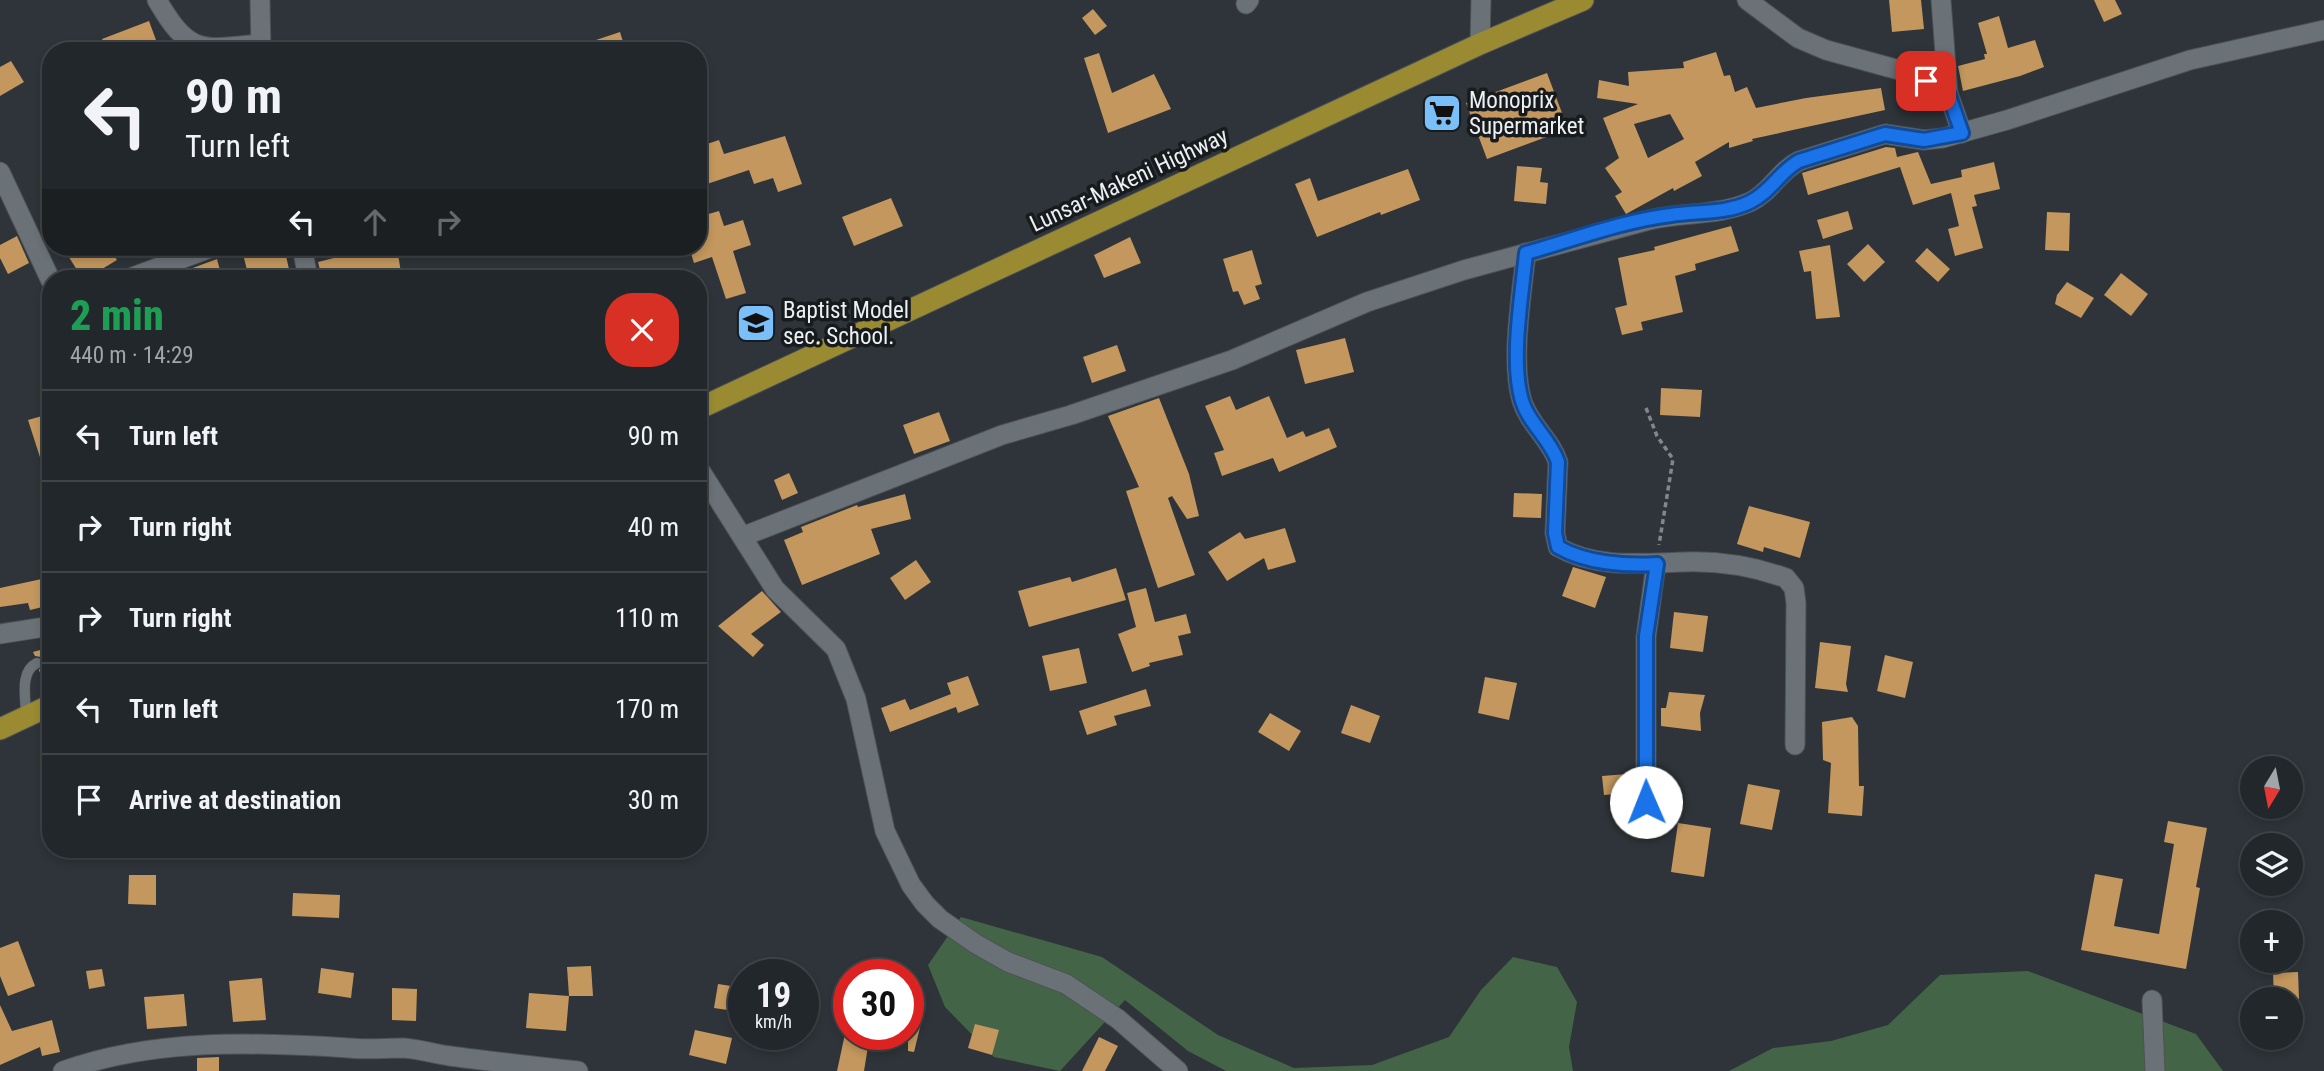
<!DOCTYPE html>
<meta charset="utf-8">
<style>
:root{--surface:#22272b;--page:#2a2f33;--text:#f1f3f6;--muted:#a2a5a9;--line:#3f4447}
body{margin:0;font-family:"Roboto Condensed",sans-serif;background:var(--page);color:var(--text);height:100vh;display:flex;flex-direction:column;font-size:26px;white-space:nowrap}
*{box-sizing:border-box;margin:0}
p{font-size:23px;color:var(--muted)}
.icon{flex:none;width:38px;height:38px;fill:none;stroke:currentColor;stroke-width:2;stroke-linecap:round;stroke-linejoin:round}
.map{position:relative;flex:1;overflow:hidden}
.side{position:absolute;left:42px;top:270px;width:665px;height:588px;display:flex;flex-direction:column;background:var(--surface);border-radius:28px;box-shadow:0 4px 10px #0003,0 0 0 2px var(--line)}
.side>*{flex:none}
.banner{position:absolute;left:42px;top:42px;width:665px;height:214px;border-radius:28px;box-shadow:0 4px 10px #0003,0 0 0 2px var(--line);background:#22272b;color:var(--text);overflow:hidden}
.needle{width:46px;rotate:190deg}
.tools{position:absolute;left:2240px;top:756px;display:grid;gap:14px}
.tools a{display:grid;place-items:center;width:63px;height:63px;border-radius:50%;background:var(--surface);box-shadow:0 4px 10px #0003,0 0 0 2px var(--line);font-size:35px}
.speed{position:absolute;left:728px;top:959px;display:flex;gap:14px;font-size:35px;font-weight:700;text-align:center}
.speed>*{display:grid;place-content:center;width:91px;height:91px;border-radius:50%;background:var(--surface);box-shadow:0 4px 10px #0003,0 0 0 2px var(--line);line-height:1}
.speed small{font-size:18px;font-weight:400}
.speed .limit{border:10px solid #d22;background:#fff;color:#111}
.pin{position:absolute;display:grid;place-items:center;width:60px;height:60px;color:#fff;margin:-30px;border-radius:14px;box-shadow:0 4px 10px #0006}
.me{position:absolute;width:77px;margin:-38px;rotate:359deg;stroke-linejoin:round;filter:drop-shadow(0 0 5px #0008)}
.turn{display:flex;align-items:center;gap:24px;height:147px;padding:0 28px;font-size:32px}
.turn .icon{width:91px;height:91px;stroke-width:2.5}
.turn b{display:block;font-size:49px;line-height:60px}
.lanes{display:flex;align-items:center;height:66px;padding:0 28px;background:#0003;justify-content:center;gap:35px;direction:ltr}
.lanes .off{opacity:.35}
.round{display:grid;place-items:center;flex:none;width:74px;height:74px;border-radius:28px;background:var(--page)}
.headline{display:flex;align-items:center;justify-content:space-between;height:119px;padding:0 28px}
h1{font-size:42px;font-weight:800;line-height:52px;color:#1e9e55}
ul{padding:0;list-style:none}
li{display:flex;align-items:center;gap:21px;height:91px;padding:0 28px;border-top:2px solid var(--line)}
li div{flex:1}
li b{display:block;font-size:26px}
li em{font-style:normal}
.map>svg:first-child{display:block}
.green{fill:#436447}
.building{fill:#c3975d;fill-rule:evenodd}
.lines{fill:none;stroke-linecap:round;stroke-linejoin:round}
.lane-casing{stroke:#4e5257;stroke-width:11}
.street-casing{stroke:#4e5257;stroke-width:21}
.primary-casing{stroke:#4e5257;stroke-width:23}
.path{stroke:#81878b;stroke-width:3.5;stroke-dasharray:5 3.5;stroke-linecap:butt}
.lane{stroke:#6b7277;stroke-width:10}
.street{stroke:#6b7277;stroke-width:19}
.primary{stroke:#9a8b32;stroke-width:21}
.route-casing{stroke:#114b97;stroke-width:18}
.route{stroke:#1a73e8;stroke-width:12}
.labels{text-anchor:middle;dominant-baseline:central;stroke-width:7;stroke-linejoin:round;paint-order:stroke}
.poi-label{font-size:23px;fill:#ecf0f3;stroke:#181b1d;text-anchor:start}
.street-label{font-size:23px;fill:#ecf0f3;stroke:#181b1d}
</style>
<div class="map">
<svg width="2324" height="1071" viewBox="0 0 2324 1071">
<rect width="100%" height="100%" fill="#2e3439"/>
<g class="green">
<path d="M961,917l141,40 116,78 76,33 78,-3 77,-28 32,-47 32,-33 44,10 20,35 -8,45 4,24h-347l-38,-20 -63,-51 -65,71 -66,-14 -49,-50 -17,-42z"/>
<path d="M2028,971l168,63 27,37h-494l44,-23 58,-7 57,-16 52,-50z"/>
</g>
<g class="building">
<path d="M1889,0h32l3,29 -32,3z"/>
<path d="M2094,0h21l7,14 -18,8z"/>
<path d="M1093,9l14,17 -12,9 -13,-17z"/>
<path d="M1999,16l9,32 27,-8 9,27 -24,9 -57,15 -5,-25 27,-7 -1,-5h3l-9,-31z"/>
<path d="M149,21l11,30h-53l-5,-12z"/>
<path d="M620,32l6,19h-54v-3z"/>
<path d="M1716,52l8,24 6,-1 5,17 12,-5 9,21 50,-10 75,-10 4,22 -133,29 1,2 -24,7v-6l-34,20 7,14 -28,15 -1,-3 -47,26 -11,-18 7,-4 -17,-24 14,-10 -16,-40 35,-14 -41,-6 2,-18 30,6 -1,-14 56,-4 -1,-6zM1670,114l14,25 -36,19 -14,-34z"/>
<path d="M1099,53l13,40 42,-19 17,35 -63,24 -24,-75z"/>
<path d="M11,61l13,21 -24,14v-29z"/>
<path d="M1547,73l21,56 -81,30 -21,-56z"/>
<path d="M785,136l17,48 -24,8 -5,-14 -19,6 -5,-14 -51,17v-40l21,-7 5,14z"/>
<path d="M1886,147l9,1 2,9 21,-5 13,32 31,-7 -1,-7 33,-8 6,27 -26,6 3,11 -5,1 11,41 -28,8 -7,-27 11,-3 -8,-33 -38,12 -13,-38 -92,28 -6,-22z"/>
<path d="M1517,166l25,2 -2,14 8,1 -2,21 -32,-3z"/>
<path d="M1408,169l12,31 -39,15 -1,-3 -63,25 -22,-53 15,-6 8,23z"/>
<path d="M891,198l12,28 -49,20 -12,-29z"/>
<path d="M719,211l5,15 19,-6 8,25 -18,6 13,42 -20,6 -14,-42 -18,6 -5,-16h9v-11l5,-1 -5,-18z"/>
<path d="M1848,211l5,18 -30,10 -6,-19z"/>
<path d="M2047,212l23,1 -1,38 -24,-1z"/>
<path d="M1731,226l8,25 -44,13 1,6 -21,6 8,36 -42,10 2,8 -21,5 -7,-27 12,-3 -9,-47 37,-8 -1,-3z"/>
<path d="M17,236l12,27 -21,11 -8,-16v-13z"/>
<path d="M1130,237l11,26 -37,15 -10,-23z"/>
<path d="M1868,244l17,18 -21,20 -17,-18z"/>
<path d="M1830,245l10,72 -24,2 -5,-48 -7,1 -5,-21z"/>
<path d="M78,247h31l8,13 -30,18h-5l-15,-24z"/>
<path d="M257,247h27l7,31h-42l-7,-28z"/>
<path d="M378,247h19l4,26 -47,5h-32l-4,-16z"/>
<path d="M1927,248l23,21 -12,13 -23,-21z"/>
<path d="M1252,250l10,34 -7,2 5,13 -16,6 -6,-14 -5,1 -10,-33z"/>
<path d="M217,259l5,19h-30l-2,-9z"/>
<path d="M2121,273l27,21 -17,22 -27,-21z"/>
<path d="M2067,282l27,16 -13,20 -26,-14 2,-9z"/>
<path d="M1345,338l9,34 -49,12 -9,-34z"/>
<path d="M1117,345l9,26 -34,12 -9,-26z"/>
<path d="M1661,388l41,2 -2,27 -40,-2z"/>
<path d="M1230,396l6,14 33,-14 18,42 16,-7 3,6 23,-9 8,19 -58,25 -6,-14 -51,18 -8,-23 10,-3 -19,-44z"/>
<path d="M1159,398l30,76 10,42 -12,3 -15,-23 -4,2 27,77 -37,13 -32,-97 13,-4 -31,-71z"/>
<path d="M939,412l11,29 -36,13 -11,-29z"/>
<path d="M49,414l2,67 -3,1 -20,-62z"/>
<path d="M789,473l9,20 -16,7 -8,-20z"/>
<path d="M1514,493l28,1 -1,24 -28,-1z"/>
<path d="M905,494l6,25 -40,10 9,25 -78,31 -18,-45 19,-8 -2,-5 56,-22 1,2z"/>
<path d="M1749,506l61,16 -10,36 -36,-11 -1,5 -26,-8z"/>
<path d="M1285,528l11,34 -28,8 -4,-12 -37,23 -19,-29 32,-20 5,7z"/>
<path d="M916,560l15,22 -26,18 -15,-22z"/>
<path d="M1573,567l33,10 -11,31 -33,-12z"/>
<path d="M1116,568l10,32 -97,27 -11,-36 52,-14 2,5z"/>
<path d="M51,577v28l-21,5 -2,-7 -28,4v-19z"/>
<path d="M1146,588l9,34 31,-8 5,19 -13,3 5,19 -34,8 1,3 -18,6 -14,-38 18,-7 -9,-34z"/>
<path d="M762,591l19,21 -30,22 13,11 -11,12 -35,-31z"/>
<path d="M1674,612l34,4 -5,36 -33,-4z"/>
<path d="M1820,642l31,4 -5,38 2,8 -33,-4z"/>
<path d="M51,647v45l-4,1 -8,-23 5,-8 -3,-5 -6,-1 -2,-4z"/>
<path d="M1079,648l8,35 -37,8 -8,-35z"/>
<path d="M1885,655l28,7 -8,36 -28,-7z"/>
<path d="M968,676l11,29 -21,8 -2,-6 -66,25 -9,-24 24,-9 5,11 41,-16 -4,-11z"/>
<path d="M1485,677l32,6 -8,37 -31,-7z"/>
<path d="M1146,689l5,17 -37,10 3,9 -30,10 -8,-24z"/>
<path d="M1669,692l36,3 -5,18 1,18 -40,-5v-18h5z"/>
<path d="M1351,705l29,11 -10,27 -29,-10z"/>
<path d="M1270,713l31,18 -12,20 -31,-19z"/>
<path d="M1852,717l6,9 1,60h5l-2,30 -34,-3 3,-50 -8,-3 -1,-38z"/>
<path d="M1627,774l2,19 -25,2 -2,-19z"/>
<path d="M1748,784l32,6 -8,40 -32,-6z"/>
<path d="M2168,821l39,7 -11,59 4,1 -14,81 -105,-19 14,-76 28,5 -9,47 45,8 15,-90 -10,-2z"/>
<path d="M1678,823l33,5 -7,49 -33,-5z"/>
<path d="M129,875h27v30l-28,-1z"/>
<path d="M293,893l47,2 -1,23 -47,-2z"/>
<path d="M18,941l17,45 -27,10 -8,-20v-28z"/>
<path d="M591,966l2,30h-24l-2,-29z"/>
<path d="M321,968l33,5 -3,25 -33,-5z"/>
<path d="M102,969l3,17 -16,3 -3,-18z"/>
<path d="M2298,972l1,27h-25l-1,-26z"/>
<path d="M262,978l4,42 -33,2 -4,-41z"/>
<path d="M718,984l26,4 -3,24 -27,-4z"/>
<path d="M392,988l25,1 -1,32 -24,-1z"/>
<path d="M529,993l40,3 -3,35 -40,-3z"/>
<path d="M184,994l3,32 -40,3 -3,-32z"/>
<path d="M908,998l18,5 -12,49 -6,-1z"/>
<path d="M0,1005l12,26 40,-11 8,32 -18,4 -2,-9 -40,18z"/>
<path d="M975,1024l24,6 -7,25 -24,-7z"/>
<path d="M695,1030l37,8 -6,26 -37,-9z"/>
<path d="M845,1034h25l-6,37h-27z"/>
<path d="M1099,1037l19,9 -13,25h-23z"/>
<path d="M219,1057v14h-22v-13z"/>
</g>
<g class="lines">
<g class="lane-casing">
<path id="lane" d="M26,716c0,-18 -7,-44 11,-53"/>
</g>
<g class="street-casing">
<g id="street">
<path d="M157,0c32,55 44,50 103,44"/>
<path d="M260,0l1,51"/>
<path d="M1747,0l51,38 28,12 73,20 49,23 14,40"/>
<path d="M1941,0l7,93"/>
<path d="M1246,4l3,-4"/>
<path d="M1480,44l1,-44"/>
<path d="M0,172l51,109"/>
<path d="M302,247l6,31"/>
<path d="M1526,253c-4,41 -16,108 -4,148 7,23 29,39 36,61l-3,71 3,14c38,22 85,16 127,15 33,-1 70,5 101,16l8,10 2,15 -1,142"/>
<path d="M130,278l83,-31"/>
<path d="M698,467l77,122 61,60 20,50 29,132 26,54 14,19 15,15 36,25 32,18 58,22 52,35 60,52"/>
<path d="M744,536l258,-101 69,-20 161,-55 135,-58 97,-32 185,-50c33,-8 69,-4 101,-18 20,-9 29,-31 49,-41l86,-27 39,6 19,-2 64,-18 183,-60 134,-30"/>
<path d="M0,634l51,-8"/>
<path d="M1646,802v-165l10,-73"/>
<path d="M2152,1000l3,71"/>
<path d="M63,1071c91,-33 192,-29 286,-23 18,2 36,0 54,0 16,1 32,6 47,8 43,6 85,10 128,15"/>
</g>
</g>
<g class="primary-casing">
<g id="primary">
<path d="M698,409l782,-365 103,-44"/>
<path d="M0,729l51,-24"/>
</g>
</g>
<path class="path" d="M1646,408l11,28 16,23 -14,86"/>
<use href="#lane" class="lane"/>
<use href="#street" class="street"/>
<use href="#primary" class="primary"/>
</g>
<g class="lines">
<g class="route-casing">
<path id="route" d="M1646,802v-166l11,-72c-32,2 -71,-1 -99,-17l-3,-14 3,-71c-7,-22 -29,-38 -36,-61 -12,-40 0,-107 4,-148 47,-13 96,-32 145,-38 27,-4 54,-1 79,-13 21,-10 30,-31 49,-41l86,-27 39,6 38,-7 -14,-40 -22,-12"/>
</g>
<use href="#route" class="route"/>
</g>
<defs>
<g id="supermarket-square" transform="scale(2.0125)"><rect x="-9" y="-9" width="18" height="18" rx="4" fill="#7abff8" stroke="#181b1d"/><path d="M-6-5.5h2.5l.6 2H6L4.5 2H-2.5L-4.4-4H-6ZM-1.5 3.2a1.3 1.3 0 1 0 .1 0ZM3 3.2a1.3 1.3 0 1 0 .1 0Z" fill="#111"/></g>
<g id="school-square" transform="scale(2.0125)"><rect x="-9" y="-9" width="18" height="18" rx="4" fill="#7abff8" stroke="#181b1d"/><path d="M0-5L7-2L0 1L-7-2ZM-4 1L0 2.5L4 1V4Q0 6-4 4Z" fill="#111"/></g>
</defs>
<g fill-rule="evenodd">
<use href="#supermarket-square" x="1442" y="113"/>
<use href="#school-square" x="756" y="323"/>
</g>
<g class="labels">
<g class="poi-label">
<text x="1469" y="100">Monoprix<tspan x="1469" dy="26">Supermarket</tspan></text>
<text x="783" y="310">Baptist Model<tspan x="783" dy="26">sec. School.</tspan></text>
</g>
<g class="street-label">
<text transform="translate(1129 180) rotate(-25)">Lunsar-Makeni Highway</text>
</g>
</g>
</svg>
<div class="tools">
<a><svg class="needle" viewBox="-14 -14 28 28"><path d="M0-13l5 13h-10z" fill="#e53935"/><path d="M0 13l5-13h-10z" fill="#a2a5a9"/></svg></a>
<a><svg class="icon" aria-label="layers" viewBox="0 0 24 24"><path d="M12 4l9 5-9 5-9-5zM3 14l9 5 9-5"/></svg></a>
<a>+</a>
<a>−</a>
</div>
<div class="speed"><div>19<small>km/h</small></div><div class="limit">30</div></div>
<div class="pin" style="left:1926px;top:81px;background:#d93025"><svg class="icon" aria-label="arrive" viewBox="0 0 24 24"><path d="M6 21V4h12l-3 4 3 4H6"/></svg></div>
<svg class="me" style="left:1646px;top:802px" viewBox="-20 -20 40 40"><circle r="19" fill="#fff"/><path d="M0-13L10 11 0 6-10 11z" fill="#1a73e8"/></svg>
<div class="banner">
<div class="turn"><svg class="icon" aria-label="left" viewBox="0 0 24 24"><path d="M17 20v-9H6M10 6l-5 5 5 5"/></svg><div><b>90 m</b>Turn left</div></div>
<div class="lanes"><svg class="icon" aria-label="left" viewBox="0 0 24 24"><path d="M17 20v-9H6M10 6l-5 5 5 5"/></svg><svg class="icon off" aria-label="ahead" viewBox="0 0 24 24"><path d="M12 20V5M6 11l6-6 6 6"/></svg><svg class="icon off" aria-label="right" viewBox="0 0 24 24"><path d="M7 20v-9h11M14 6l5 5-5 5"/></svg></div>
</div>
<section class="side">
<div class="headline"><div><h1>2 min</h1><p>440 m · 14:29</p></div><a class="round" style="background:#d93025;color:#fff"><svg class="icon" aria-label="close" viewBox="0 0 24 24"><path d="M6 6l12 12M18 6L6 18"/></svg></a></div>
<ul>
<li><svg class="icon" aria-label="left" viewBox="0 0 24 24"><path d="M17 20v-9H6M10 6l-5 5 5 5"/></svg><div><b>Turn left</b></div><em>90 m</em></li>
<li><svg class="icon" aria-label="right" viewBox="0 0 24 24"><path d="M7 20v-9h11M14 6l5 5-5 5"/></svg><div><b>Turn right</b></div><em>40 m</em></li>
<li><svg class="icon" aria-label="right" viewBox="0 0 24 24"><path d="M7 20v-9h11M14 6l5 5-5 5"/></svg><div><b>Turn right</b></div><em>110 m</em></li>
<li><svg class="icon" aria-label="left" viewBox="0 0 24 24"><path d="M17 20v-9H6M10 6l-5 5 5 5"/></svg><div><b>Turn left</b></div><em>170 m</em></li>
<li><svg class="icon" aria-label="arrive" viewBox="0 0 24 24"><path d="M6 21V4h12l-3 4 3 4H6"/></svg><div><b>Arrive at destination</b></div><em>30 m</em></li>
</ul>
</section>
</div>
